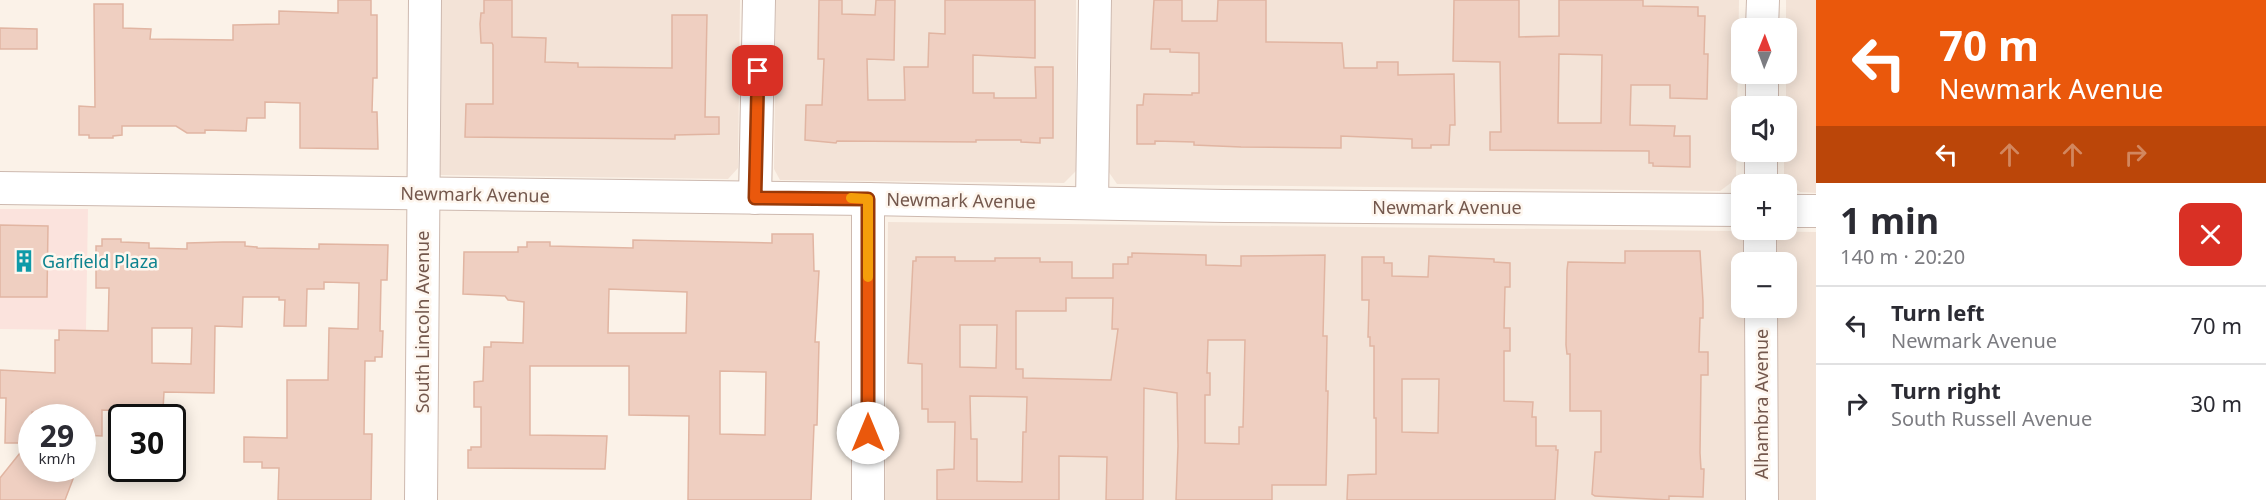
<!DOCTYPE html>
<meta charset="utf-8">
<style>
:root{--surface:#fff;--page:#f2f2f3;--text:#2b2b33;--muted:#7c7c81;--line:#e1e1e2}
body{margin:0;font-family:"Noto Sans",sans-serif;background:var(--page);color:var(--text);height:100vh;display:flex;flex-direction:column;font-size:22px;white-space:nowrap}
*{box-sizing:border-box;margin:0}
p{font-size:20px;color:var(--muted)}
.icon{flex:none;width:33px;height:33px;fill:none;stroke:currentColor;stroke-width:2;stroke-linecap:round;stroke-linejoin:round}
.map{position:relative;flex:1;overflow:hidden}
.details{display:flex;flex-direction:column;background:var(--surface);width:450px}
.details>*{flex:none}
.hud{background:#ea580c;color:#fff;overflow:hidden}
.needle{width:39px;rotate:1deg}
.controls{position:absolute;left:1731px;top:18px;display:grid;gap:12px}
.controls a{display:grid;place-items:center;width:66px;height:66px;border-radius:12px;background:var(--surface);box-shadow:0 3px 15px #0003;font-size:30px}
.speed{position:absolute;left:18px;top:404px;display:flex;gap:12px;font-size:30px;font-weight:700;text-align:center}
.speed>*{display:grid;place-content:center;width:78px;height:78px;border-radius:50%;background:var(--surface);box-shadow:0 3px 15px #0003;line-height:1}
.speed small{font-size:15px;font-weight:400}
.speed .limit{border:3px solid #111;border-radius:9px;background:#fff;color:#111}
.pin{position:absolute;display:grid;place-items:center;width:51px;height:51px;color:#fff;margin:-26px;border-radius:12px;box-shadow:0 3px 9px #0006}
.me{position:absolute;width:66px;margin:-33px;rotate:0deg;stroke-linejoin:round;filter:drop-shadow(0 0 4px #0008)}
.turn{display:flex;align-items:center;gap:21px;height:126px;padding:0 24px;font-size:27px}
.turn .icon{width:78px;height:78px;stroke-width:2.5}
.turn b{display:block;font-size:42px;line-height:51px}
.lanes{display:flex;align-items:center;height:57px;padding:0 24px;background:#0003;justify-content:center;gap:30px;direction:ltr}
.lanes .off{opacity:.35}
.round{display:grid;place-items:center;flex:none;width:63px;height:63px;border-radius:12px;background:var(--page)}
.summary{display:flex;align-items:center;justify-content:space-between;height:102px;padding:0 24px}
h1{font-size:36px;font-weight:700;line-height:45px}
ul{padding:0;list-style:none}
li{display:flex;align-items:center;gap:18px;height:78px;padding:0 24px;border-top:2px solid var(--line)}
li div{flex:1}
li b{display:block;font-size:22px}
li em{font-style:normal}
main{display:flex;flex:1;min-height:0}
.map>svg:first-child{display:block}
.residential{fill:#f3e3d7;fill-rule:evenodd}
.commercial{fill:#fbe3dd}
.building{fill:#efcfc1;stroke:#e1b5a2;stroke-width:1.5;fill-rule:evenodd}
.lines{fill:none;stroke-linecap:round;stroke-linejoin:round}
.minor-casing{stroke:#cdb9af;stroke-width:34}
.minor{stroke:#fff;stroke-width:32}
.route-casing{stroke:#983908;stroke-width:15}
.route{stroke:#ea580c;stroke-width:10}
.slow{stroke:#f59e0b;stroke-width:10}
.labels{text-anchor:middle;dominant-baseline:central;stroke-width:5;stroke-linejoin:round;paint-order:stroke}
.street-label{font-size:18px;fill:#74584d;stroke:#fef6ee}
.culture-label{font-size:18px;fill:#0d838f;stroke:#fef6ee;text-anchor:start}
</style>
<main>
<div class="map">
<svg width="1816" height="500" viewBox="0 0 1816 500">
<rect width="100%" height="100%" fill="#fbf2e8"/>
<g class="residential">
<path d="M441,0h299l-2,168 -10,11 -288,-4z"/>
<path d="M776,0h300v171l-12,12 -284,-3 -6,-11z"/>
<path d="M1112,0h627l-3,179 -16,12 -603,-7 -9,-13z"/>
<path d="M1786,0h30v193l-16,-1 -16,-13v-27h2z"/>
<path d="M888,222l928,10v268h-931zM1742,262h44v46h-44z"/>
</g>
<path class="commercial" d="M0,209h88l-2,121 -86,-1z"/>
<g class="building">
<path d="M338,0h33v15h6v63h-4l-1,34h5l1,37 -78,-1v-45l-35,-1v16h-18l-1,13 -41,-1v3h-18l-11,-7h-54v9l-9,1v2h-24v-3h-10v-29l16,1 -1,-103h29v24l28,1 -1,10 83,1v-15l46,-1v-13l59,2z"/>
<path d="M484,0h28v37l34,1 -1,24 33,1v4l94,1v-53h35l-2,102h14v17l-44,1v4l-210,-2 1,-33h27v-59l-1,-2h-11l-1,-19 1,-11h3z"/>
<path d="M819,0h23v14l33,1 1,-15h19l-1,60 -27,-1 1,41h37l-1,-33h24l1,-34 16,1v-34h90v58l-62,-3v38h21v5h42l-1,-31h18v71h-13v5l-19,-1v-2h-45v2l-139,-1 -1,2 -31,-3 1,-35h16l2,-46h-6z"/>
<path d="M1154,0h28v21h35l1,-21h48v42l76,1 2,25h33v-6h21v13l56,-1 1,51h-5l-1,20h-18v3h-19v-9l-71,-3v12l-100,-1 -47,-2v-3l-39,-1v3h-18v-39h6l1,-11 48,1v-2h7v-40l-29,-1v-3h-19z"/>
<path d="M1454,0h65v37l40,-1v-36h84v6l55,1v9h7l-1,38h4l-1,45 -37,-1v-13h-39l-1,40 45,1 -1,10h16v31l-37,-1v-3h-4v-12l-159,-1v-18h11l-1,-70 -47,-1zM1559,54l43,1 -1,68h-43z"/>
<path d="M0,28l37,1v20h-37z"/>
<path d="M0,225l48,1 -1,71h-47z"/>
<path d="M772,234h41l1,37h5l-4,71h4l-2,83h-3l-3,75h-123l1,-84 -60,-1v-49h-99v69l77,1 -2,33 -137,-1v-18h3v-3h10v-40h-7v-25l9,-1 1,-34h7v-5l32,1 1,-41 -16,-2 -3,-4 -42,-2 1,-42h54v-5h9v-5h23v4l83,2v-8l139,3zM609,289l78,3 -1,41h-78zM720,371l46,1 -1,63 -45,-1z"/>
<path d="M102,239h19v3l28,1v5l38,1v-6l36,-1h22v4l12,1v1l62,1v-5l69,1 -1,35h-6l-1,51h3l-1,26h-7v4h-10l-1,73h8l-1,66h-93l1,-32h-17v-6h-18v-25l43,1v-58h41l1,-52 29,1 1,-46 -35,-1v7h-17l-1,37h-22l1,-26h-6v-3h-36l-1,30 -27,-1 -1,67 -50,-1 -1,17h-2v3l-59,-2v26l-20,-1v-20l-50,-3v56h8l33,11 -8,21h-65v-22l28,-35h-23l1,-45h-6v-28l55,3v-33h4v-10l49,1 1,-43h-13v-42h6zM152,328h40l-1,36 -39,-1z"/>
<path d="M1625,251h75l3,50v17h-3l-1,34h9v23h-7l-1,78 1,16h3l-1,28 -34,-1v4l-74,-4 -3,-2 3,-42h6v-41h-31v-57h-3l-1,-9 1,-75 1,-8 57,1z"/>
<path d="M1132,253l74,2v10l35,1v-10l84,-1 -2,81h4l-1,55h2l-2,94h-54v15h-96l2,-54 -1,-53 -33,-5 -1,112h-37l1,-43 -48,-1v44h-122v-30l17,-1 1,-47h-27v-13h-6v-45l-14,-1 5,-102h3v-4h39v4h40v-3h45v4h32v16h41v-14h15v-7h4zM1066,298h47l-1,31h6l-7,51 -88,-2v-9h-7v-58h50zM960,325h37l-1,43 -36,-1zM1208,340h37l-2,87h-4v17l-34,-1v-48h5v-22h-3zM970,396l57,1 -1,35h-3l-1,50 -45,-1v-42h-6z"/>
<path d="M1429,256l65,3v3l16,1v24h-5l-1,41h6v23h-6v50l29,1 -1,15h4v29h20v4h2l-3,50h-208l1,-25 28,-1v-56h-2v-72h-4v-9h-2l1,-37h-7v-43h22v6h8v13l36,1zM1402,379h37l-1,54 -36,-1z"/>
</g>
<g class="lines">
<g class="minor-casing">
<g id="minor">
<path d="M1762,28l1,-28"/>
<path d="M1762,106v-32"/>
<path d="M1761,184v-32"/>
<path d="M0,188l868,11 357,7 517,4"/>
<path d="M755,198l4,-198"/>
<path d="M868,199v301"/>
<path d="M1092,202l3,-202"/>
<path d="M1786,211h30"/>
<path d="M1760,230v32"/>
<path d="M1761,308l1,192"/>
<path d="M421,500l4,-500"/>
</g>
</g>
<use href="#minor" class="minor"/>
</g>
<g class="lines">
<g class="route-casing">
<path id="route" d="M758,71l-3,127 113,1v234"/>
</g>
<use href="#route" class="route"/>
<path class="slow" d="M851,198l17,1v78"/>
</g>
<defs>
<g id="building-bare" transform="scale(1.8)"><path d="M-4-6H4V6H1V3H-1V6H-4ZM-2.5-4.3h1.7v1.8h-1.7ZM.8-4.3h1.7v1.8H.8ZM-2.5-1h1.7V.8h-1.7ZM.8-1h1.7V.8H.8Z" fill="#0f9aa8" stroke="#fef6ee" stroke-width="2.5" paint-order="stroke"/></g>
</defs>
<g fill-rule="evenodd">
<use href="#building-bare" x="24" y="261"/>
</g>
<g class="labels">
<g class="street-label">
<text transform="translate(475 194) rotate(1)">Newmark Avenue</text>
<text transform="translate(961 200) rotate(1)">Newmark Avenue</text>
<text x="1447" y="207">Newmark Avenue</text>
<text transform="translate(422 322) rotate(-90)">South Lincoln Avenue</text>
<text transform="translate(1761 404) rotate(-90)">Alhambra Avenue</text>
</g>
<g class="culture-label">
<text x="42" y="261">Garfield Plaza</text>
</g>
</g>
</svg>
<div class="controls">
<a><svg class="needle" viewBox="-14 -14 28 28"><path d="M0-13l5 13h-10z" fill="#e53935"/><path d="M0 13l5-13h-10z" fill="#7c7c81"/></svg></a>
<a><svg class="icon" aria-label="sound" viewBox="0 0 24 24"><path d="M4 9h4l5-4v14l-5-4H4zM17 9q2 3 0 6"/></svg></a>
<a>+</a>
<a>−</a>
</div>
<div class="speed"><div>29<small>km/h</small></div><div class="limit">30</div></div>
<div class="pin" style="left:758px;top:71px;background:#d93025"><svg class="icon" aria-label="arrive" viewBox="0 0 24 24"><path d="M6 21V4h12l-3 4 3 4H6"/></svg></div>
<svg class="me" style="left:868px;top:433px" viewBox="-20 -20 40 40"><circle r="19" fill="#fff"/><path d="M0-13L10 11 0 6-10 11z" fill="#ea580c"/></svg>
</div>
<section class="details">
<div class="hud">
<div class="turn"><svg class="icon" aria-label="left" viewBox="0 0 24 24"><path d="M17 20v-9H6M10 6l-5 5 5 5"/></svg><div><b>70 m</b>Newmark Avenue</div></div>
<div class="lanes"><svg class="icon" aria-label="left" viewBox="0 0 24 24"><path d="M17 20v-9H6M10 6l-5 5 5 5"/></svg><svg class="icon off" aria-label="ahead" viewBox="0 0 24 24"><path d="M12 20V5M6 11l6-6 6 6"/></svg><svg class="icon off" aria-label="ahead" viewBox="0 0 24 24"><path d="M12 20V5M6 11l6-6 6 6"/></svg><svg class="icon off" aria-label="right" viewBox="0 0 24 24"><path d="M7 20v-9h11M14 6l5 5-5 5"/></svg></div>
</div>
<div class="summary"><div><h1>1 min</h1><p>140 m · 20:20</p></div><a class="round" style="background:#d93025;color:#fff"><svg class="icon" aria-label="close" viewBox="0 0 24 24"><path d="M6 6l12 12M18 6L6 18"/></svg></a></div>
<ul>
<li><svg class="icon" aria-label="left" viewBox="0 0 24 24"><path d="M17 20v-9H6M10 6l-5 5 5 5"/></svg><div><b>Turn left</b><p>Newmark Avenue</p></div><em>70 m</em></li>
<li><svg class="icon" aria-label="right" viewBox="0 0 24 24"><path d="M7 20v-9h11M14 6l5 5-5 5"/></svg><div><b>Turn right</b><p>South Russell Avenue</p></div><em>30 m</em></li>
</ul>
</section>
</main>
